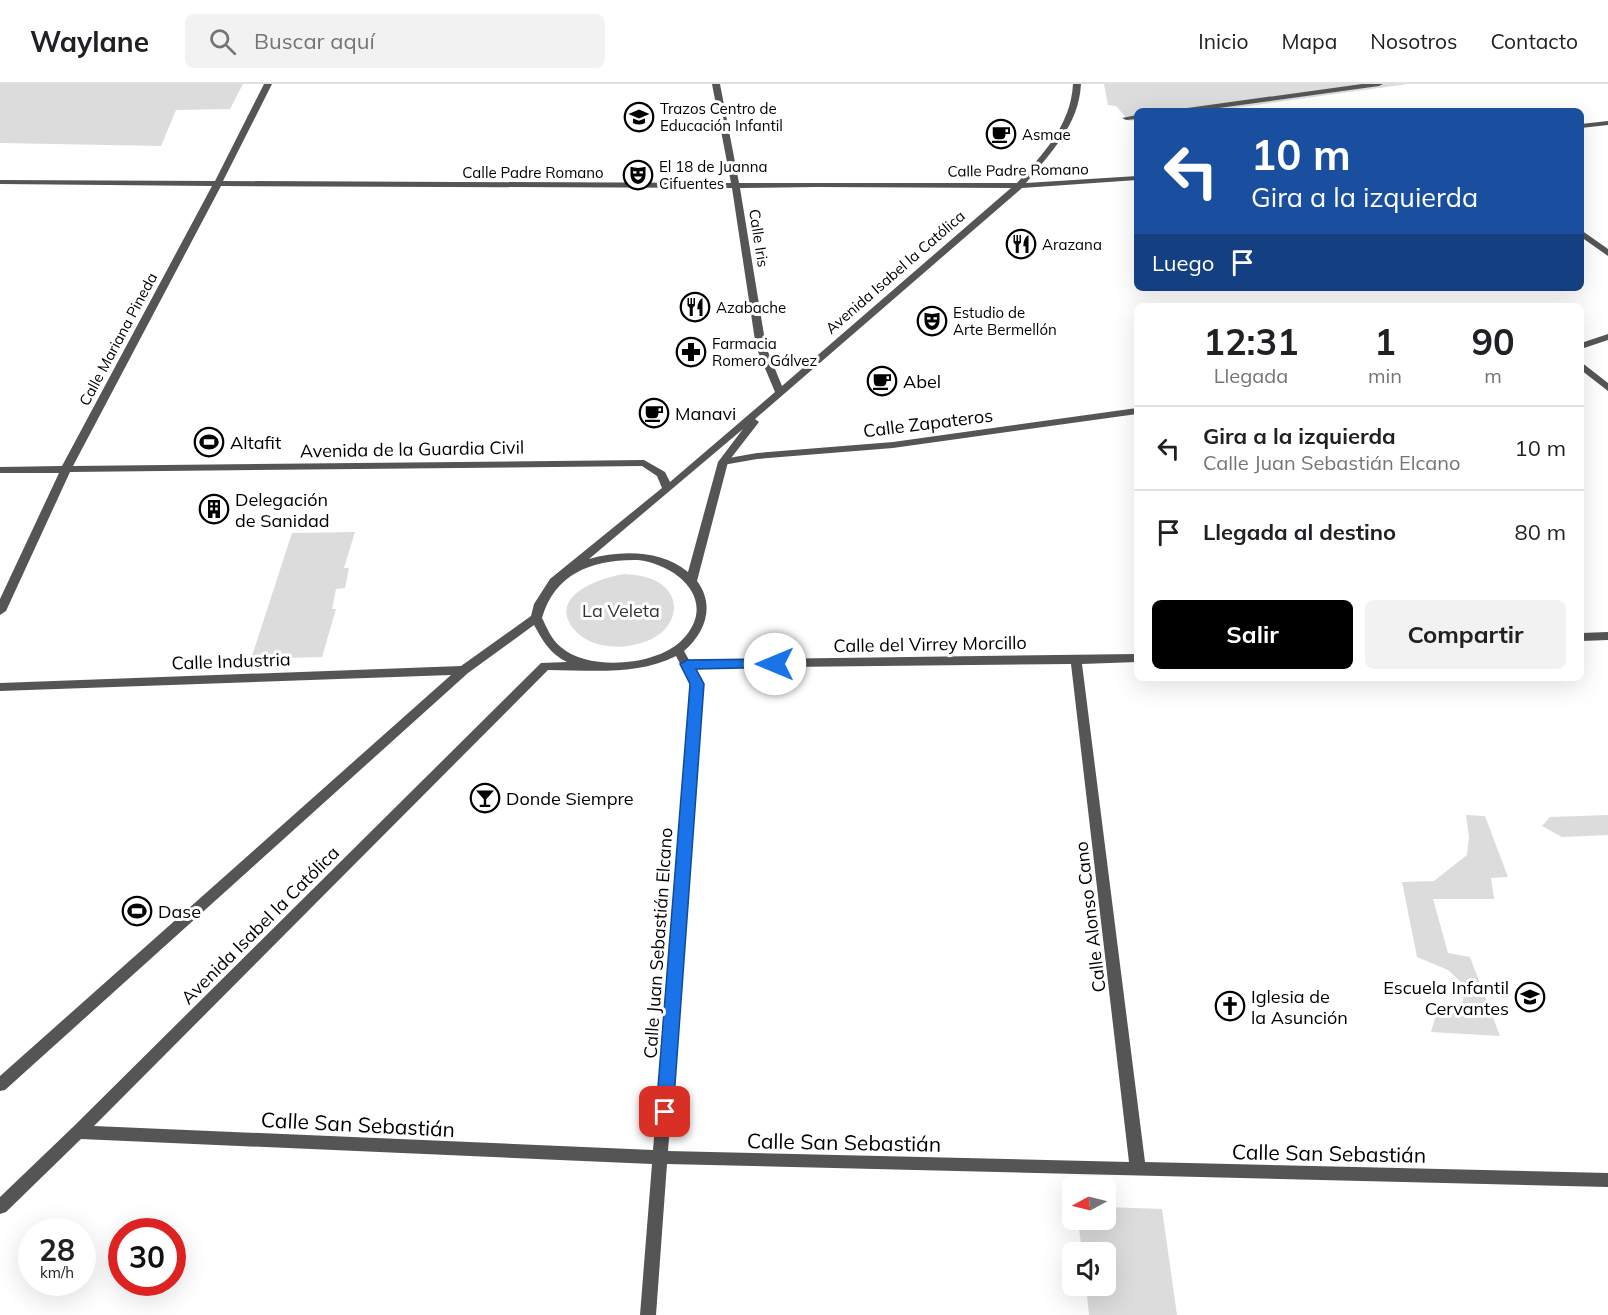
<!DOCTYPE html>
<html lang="es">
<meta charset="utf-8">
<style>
:root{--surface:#fff;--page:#f2f2f2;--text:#202124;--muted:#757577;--line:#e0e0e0;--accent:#000}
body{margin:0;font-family:Mulish,sans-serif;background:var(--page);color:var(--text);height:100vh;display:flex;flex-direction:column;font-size:22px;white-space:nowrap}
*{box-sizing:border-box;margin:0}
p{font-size:20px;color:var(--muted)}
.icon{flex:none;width:33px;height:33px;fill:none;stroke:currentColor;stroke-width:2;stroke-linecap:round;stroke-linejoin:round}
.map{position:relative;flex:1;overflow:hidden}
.drawer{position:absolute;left:1134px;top:219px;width:450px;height:378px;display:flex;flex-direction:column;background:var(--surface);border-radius:9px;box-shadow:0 6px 24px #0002}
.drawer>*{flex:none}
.banner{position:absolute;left:1134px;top:24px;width:450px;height:183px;border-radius:9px;box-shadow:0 6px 24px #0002;background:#1a4fa0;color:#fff;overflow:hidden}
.needle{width:39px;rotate:263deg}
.buttons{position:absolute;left:1062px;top:1092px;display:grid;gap:12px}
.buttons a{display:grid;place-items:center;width:54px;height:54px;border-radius:9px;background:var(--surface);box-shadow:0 6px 24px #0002;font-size:30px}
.speed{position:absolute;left:18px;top:1134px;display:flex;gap:12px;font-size:30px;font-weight:700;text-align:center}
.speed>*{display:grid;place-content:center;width:78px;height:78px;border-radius:50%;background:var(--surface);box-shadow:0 6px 24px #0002;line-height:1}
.speed small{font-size:15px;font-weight:400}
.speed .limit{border:9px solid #d22;background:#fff;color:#111}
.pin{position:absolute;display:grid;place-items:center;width:51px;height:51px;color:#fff;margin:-26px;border-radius:12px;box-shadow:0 3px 9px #0006}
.me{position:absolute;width:66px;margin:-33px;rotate:270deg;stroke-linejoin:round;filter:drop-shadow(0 0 4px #0008)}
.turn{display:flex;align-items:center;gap:21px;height:126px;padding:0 18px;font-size:27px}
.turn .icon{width:78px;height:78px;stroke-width:2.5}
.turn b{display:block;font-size:42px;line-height:51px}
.then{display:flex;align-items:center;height:57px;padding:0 18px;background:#0003;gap:12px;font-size:22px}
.eta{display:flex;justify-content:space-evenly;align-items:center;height:102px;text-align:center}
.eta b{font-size:36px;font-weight:700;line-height:42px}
.action{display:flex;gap:12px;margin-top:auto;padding:12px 18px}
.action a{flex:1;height:69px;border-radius:9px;background:var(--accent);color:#fff;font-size:24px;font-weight:700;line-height:69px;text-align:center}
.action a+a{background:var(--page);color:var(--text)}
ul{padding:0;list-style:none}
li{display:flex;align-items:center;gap:18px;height:84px;padding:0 18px;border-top:2px solid var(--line)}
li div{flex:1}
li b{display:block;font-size:22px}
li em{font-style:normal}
header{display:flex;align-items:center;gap:36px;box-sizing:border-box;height:84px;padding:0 30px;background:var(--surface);border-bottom:2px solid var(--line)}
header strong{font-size:28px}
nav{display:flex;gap:33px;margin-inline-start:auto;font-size:21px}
.search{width:420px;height:54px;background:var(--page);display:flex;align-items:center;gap:15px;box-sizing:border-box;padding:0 21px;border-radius:9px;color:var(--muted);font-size:22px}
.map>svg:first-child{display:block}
.green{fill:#dcdcdc}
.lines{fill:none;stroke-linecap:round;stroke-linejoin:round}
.pedestrian{fill:#555;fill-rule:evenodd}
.minor{fill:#555;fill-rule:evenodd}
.route{fill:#1a73e8;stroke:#114b97;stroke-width:1.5}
.labels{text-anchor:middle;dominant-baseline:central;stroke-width:6;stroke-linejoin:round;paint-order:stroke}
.far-poi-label{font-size:15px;fill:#000;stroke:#fff;text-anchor:start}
.far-street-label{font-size:15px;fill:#000;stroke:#fff}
.poi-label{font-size:18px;fill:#000;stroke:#fff;text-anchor:start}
.street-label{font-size:18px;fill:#000;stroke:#fff}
.park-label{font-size:18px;fill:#333;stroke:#fff}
.near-street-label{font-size:21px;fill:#000;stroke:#fff}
</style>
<header>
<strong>Waylane</strong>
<div class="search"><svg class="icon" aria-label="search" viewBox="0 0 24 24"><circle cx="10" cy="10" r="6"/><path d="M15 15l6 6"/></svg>Buscar aquí</div>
<nav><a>Inicio</a><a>Mapa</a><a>Nosotros</a><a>Contacto</a></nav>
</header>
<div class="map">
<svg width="1608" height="1231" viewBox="0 0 1608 1231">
<rect width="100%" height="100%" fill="#fff"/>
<g class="green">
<path d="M0,0h243l-13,25 -54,1 -15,36 -161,-3z"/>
<path d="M1104,0h304l-195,27h-76v9l-8,1 -13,-15 -8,-1z"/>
<path d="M355,448l-11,36h5l-4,20 -9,1 -4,20h4l-14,48 -71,2 41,-126z"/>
<path d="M625,490c11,1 21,2 31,7 22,11 24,36 5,52 -22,18 -70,20 -88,-5 -25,-33 29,-51 52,-54z"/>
<path d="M1466,731l19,1 23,61 -17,1 3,21h-61l15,54 22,4 30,79 -69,-4 5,-17 26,-3 2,-27 -16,-15 -31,-13 -15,-75 32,-1 33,-26 2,-18z"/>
<path d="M1608,731v20l-46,2 -20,-11 8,-9z"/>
<path d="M1106,1123l56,2 15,106h-88l-3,-29h20v-34h-24l-4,-32h28z"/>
</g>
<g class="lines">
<g class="pedestrian">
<path d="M1362,0h21l-4,2 -182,25h-21l4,-2z"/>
<path d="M1137,31v4l-11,1 -4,-2z"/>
<path d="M1581,146l27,19v7l-27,-19z"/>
<path d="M1608,250v6l-27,9v-6z"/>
<path d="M1581,278l27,21v8l-27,-21z"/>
<path d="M1137,324v6l-244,34 -136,11 -34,6 -5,-3 5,-3 34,-6 136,-11z"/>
</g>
<g class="minor">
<path d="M264,0h8l-49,97 508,2 -19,-99h8l19,99h278c26,-29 54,-58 56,-99h8c-2,41 -30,68 -55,99l111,-7v4l-115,8 -267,231 4,3 -31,40 -31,119c18,24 9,51 -13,70l5,9 448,-6v8l-55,2 63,498 463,11v14l-941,-23 -11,151h-16l12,-151 -571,-25 -75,73 -6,2v-17l73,-70 468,-464 26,-1c-17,-8 -24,-21 -33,-37l-66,48 -463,417 -5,1v-15l451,-401 -451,16v-8l461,-17 70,-50 3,-12 16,-25 112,-91 -5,-12 -15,-10 -572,6 -64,139 -6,4v-16l59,-126h-59v-6l62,-1 150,-280 -212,-2v-4l215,1zM221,102l511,2 24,159 19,45 -105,90 -5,-10 -21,-12 -571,6zM817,103l194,1 -229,198 -16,-39 -26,-159zM743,345l-25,33 -30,110c-27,-22 -67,-22 -99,-13zM638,476c41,5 81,42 44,80 -25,26 -93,31 -120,8 -10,-7 -15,-20 -20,-30 13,-45 51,-59 96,-58zM676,572l15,28 -38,466 -559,-24 454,-456c42,0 89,6 128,-14zM1071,580l58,498 -461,-11 35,-467 -9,-16z"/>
<path d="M1608,37v4l-27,3v-4z"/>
<path d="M1608,548v8l-27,1v-8z"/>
</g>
</g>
<path class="route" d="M775,575l7,5 -2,3 -84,2 8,15 -31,428 -2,5 -6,2 -6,-2 -3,-5 34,-428 -10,-20 7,-4z"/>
<defs>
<g id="school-ring" transform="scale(1.5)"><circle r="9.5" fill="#fff" stroke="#000" stroke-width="1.5"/><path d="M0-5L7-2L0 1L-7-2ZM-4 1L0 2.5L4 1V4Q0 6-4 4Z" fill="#000"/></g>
<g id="cafe-ring" transform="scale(1.5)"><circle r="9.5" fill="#fff" stroke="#000" stroke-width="1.5"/><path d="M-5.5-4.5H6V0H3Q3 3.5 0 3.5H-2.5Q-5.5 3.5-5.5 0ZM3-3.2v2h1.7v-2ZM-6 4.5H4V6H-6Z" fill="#000"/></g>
<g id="theatre-ring" transform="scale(1.5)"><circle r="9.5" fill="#fff" stroke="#000" stroke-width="1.5"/><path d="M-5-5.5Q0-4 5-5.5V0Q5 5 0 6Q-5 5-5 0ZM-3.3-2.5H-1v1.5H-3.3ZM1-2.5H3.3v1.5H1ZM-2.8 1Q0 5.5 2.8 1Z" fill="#000"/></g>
<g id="restaurant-ring" transform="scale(1.5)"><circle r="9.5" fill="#fff" stroke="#000" stroke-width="1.5"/><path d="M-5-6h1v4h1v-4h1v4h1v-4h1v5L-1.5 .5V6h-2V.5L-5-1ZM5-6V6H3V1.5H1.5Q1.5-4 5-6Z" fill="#000"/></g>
<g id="pharmacy-ring" transform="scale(1.5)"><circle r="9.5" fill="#fff" stroke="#000" stroke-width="1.5"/><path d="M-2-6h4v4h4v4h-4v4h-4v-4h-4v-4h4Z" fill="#000"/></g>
<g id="stadium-ring" transform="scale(1.5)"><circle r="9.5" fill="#fff" stroke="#000" stroke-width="1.5"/><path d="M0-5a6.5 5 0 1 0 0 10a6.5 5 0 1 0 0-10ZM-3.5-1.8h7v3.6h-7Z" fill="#000"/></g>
<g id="building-ring" transform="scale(1.5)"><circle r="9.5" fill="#fff" stroke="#000" stroke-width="1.5"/><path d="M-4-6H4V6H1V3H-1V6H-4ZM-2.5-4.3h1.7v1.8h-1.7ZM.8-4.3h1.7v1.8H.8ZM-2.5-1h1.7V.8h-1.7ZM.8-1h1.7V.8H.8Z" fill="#000"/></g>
<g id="bar-ring" transform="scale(1.5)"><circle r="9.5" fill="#fff" stroke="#000" stroke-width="1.5"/><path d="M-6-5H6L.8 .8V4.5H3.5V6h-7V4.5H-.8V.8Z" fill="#000"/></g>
<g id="church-ring" transform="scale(1.5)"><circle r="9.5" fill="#fff" stroke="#000" stroke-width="1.5"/><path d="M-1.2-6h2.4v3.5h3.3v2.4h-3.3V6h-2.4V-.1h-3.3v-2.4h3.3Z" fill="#000"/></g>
</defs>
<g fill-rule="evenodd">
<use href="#school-ring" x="639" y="33"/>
<use href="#cafe-ring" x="1001" y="50"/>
<use href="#theatre-ring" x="638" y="91"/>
<use href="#restaurant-ring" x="1021" y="160"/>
<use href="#restaurant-ring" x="695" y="223"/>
<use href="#theatre-ring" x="932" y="237"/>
<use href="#pharmacy-ring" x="691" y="268"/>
<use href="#cafe-ring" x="882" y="297"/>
<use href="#cafe-ring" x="654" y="329"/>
<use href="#stadium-ring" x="209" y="358"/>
<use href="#building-ring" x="214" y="425"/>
<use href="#bar-ring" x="485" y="714"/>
<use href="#stadium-ring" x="137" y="827"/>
<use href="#school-ring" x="1530" y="913"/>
<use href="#church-ring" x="1230" y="922"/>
</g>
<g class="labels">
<g class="far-poi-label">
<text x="660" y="24">Trazos Centro de<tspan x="660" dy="17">Educación Infantil</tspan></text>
<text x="1022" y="50">Asmae</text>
<text x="659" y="82">El 18 de Juanna<tspan x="659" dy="17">Cifuentes</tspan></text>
<text x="1042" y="160">Arazana</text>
<text x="716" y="223">Azabache</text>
<text x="953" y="228">Estudio de<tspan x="953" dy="17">Arte Bermellón</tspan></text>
<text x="712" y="259">Farmacia<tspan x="712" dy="17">Romero Gálvez</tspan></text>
</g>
<g class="far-street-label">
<text transform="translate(1018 86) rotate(-1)">Calle Padre Romano</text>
<text x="533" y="88">Calle Padre Romano</text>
<text transform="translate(759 154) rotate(81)">Calle Iris</text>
<text transform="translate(895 188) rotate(-41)">Avenida Isabel la Católica</text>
<text transform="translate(118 255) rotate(-62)">Calle Mariana Pineda</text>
</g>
<g class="poi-label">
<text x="903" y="297">Abel</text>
<text x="675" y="329">Manavi</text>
<text x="230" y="358">Altafit</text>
<text x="235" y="415">Delegación<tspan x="235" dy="21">de Sanidad</tspan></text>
<text x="506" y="714">Donde Siempre</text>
<text x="158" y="827">Dase</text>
<text x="1509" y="903" text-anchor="end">Escuela Infantil<tspan x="1509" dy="21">Cervantes</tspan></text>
<text x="1251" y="912">Iglesia de<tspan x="1251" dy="21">la Asunción</tspan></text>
</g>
<g class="street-label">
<text transform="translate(928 339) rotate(-7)">Calle Zapateros</text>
<text transform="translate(412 365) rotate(-1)">Avenida de la Guardia Civil</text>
<text transform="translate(930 560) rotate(-1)">Calle del Virrey Morcillo</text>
<text transform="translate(231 577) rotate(-2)">Calle Industria</text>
<text transform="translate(1090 833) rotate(-97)">Calle Alonso Cano</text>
<text transform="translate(260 841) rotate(-45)">Avenida Isabel la Católica</text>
<text transform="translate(658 859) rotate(-86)">Calle Juan Sebastián Elcano</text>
</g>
<g class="park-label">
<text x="621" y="526">La Veleta</text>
</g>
<g class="near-street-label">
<text transform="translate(358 1040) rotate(3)">Calle San Sebastián</text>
<text transform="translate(844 1058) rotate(1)">Calle San Sebastián</text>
<text transform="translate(1329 1069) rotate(1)">Calle San Sebastián</text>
</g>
</g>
</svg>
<div class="buttons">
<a><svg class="needle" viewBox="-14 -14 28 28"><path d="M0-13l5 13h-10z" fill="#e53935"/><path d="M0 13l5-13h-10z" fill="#757577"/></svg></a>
<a><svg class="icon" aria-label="sound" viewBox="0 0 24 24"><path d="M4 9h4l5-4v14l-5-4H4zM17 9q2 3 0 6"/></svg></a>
</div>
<div class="speed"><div>28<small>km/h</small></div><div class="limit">30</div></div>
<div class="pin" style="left:665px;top:1028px;background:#d93025"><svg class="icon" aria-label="arrive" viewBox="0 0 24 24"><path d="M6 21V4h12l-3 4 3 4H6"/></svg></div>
<svg class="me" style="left:775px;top:580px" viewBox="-20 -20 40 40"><circle r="19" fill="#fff"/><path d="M0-13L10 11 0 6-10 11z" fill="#1a73e8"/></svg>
<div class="banner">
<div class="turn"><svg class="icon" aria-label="left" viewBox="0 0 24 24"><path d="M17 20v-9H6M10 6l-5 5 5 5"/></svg><div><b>10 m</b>Gira a la izquierda</div></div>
<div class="then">Luego<svg class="icon" aria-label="arrive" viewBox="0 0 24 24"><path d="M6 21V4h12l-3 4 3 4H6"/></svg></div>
</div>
<section class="drawer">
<div class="eta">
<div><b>12:31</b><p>Llegada</p></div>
<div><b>1</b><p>min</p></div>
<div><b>90</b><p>m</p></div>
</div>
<ul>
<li><svg class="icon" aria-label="left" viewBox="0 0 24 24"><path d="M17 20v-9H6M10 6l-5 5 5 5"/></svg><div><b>Gira a la izquierda</b><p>Calle Juan Sebastián Elcano</p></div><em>10 m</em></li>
<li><svg class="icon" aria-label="arrive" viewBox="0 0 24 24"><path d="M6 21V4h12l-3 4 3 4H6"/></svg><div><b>Llegada al destino</b></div><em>80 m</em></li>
</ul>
<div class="action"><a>Salir</a><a>Compartir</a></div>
</section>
</div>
